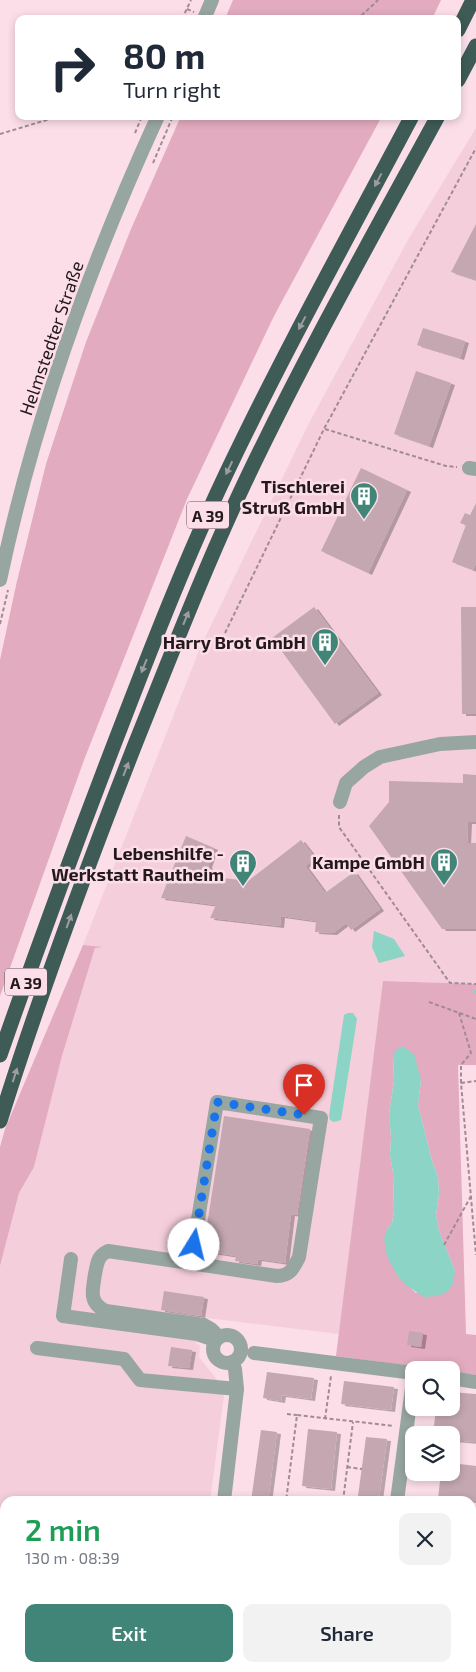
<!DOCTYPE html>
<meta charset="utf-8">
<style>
:root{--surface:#fff;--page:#f2f2f3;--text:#1f2937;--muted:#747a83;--accent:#418579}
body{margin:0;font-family:"Exo 2",sans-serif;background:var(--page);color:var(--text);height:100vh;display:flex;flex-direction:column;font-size:19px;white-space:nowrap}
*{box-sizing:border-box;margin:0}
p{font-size:16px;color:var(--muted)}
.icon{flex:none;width:28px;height:28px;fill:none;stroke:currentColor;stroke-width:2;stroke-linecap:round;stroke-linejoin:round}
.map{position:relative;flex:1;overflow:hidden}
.drawer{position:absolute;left:0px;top:1496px;width:476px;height:176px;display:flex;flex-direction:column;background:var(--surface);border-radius:15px 15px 0 0;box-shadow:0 2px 8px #0003}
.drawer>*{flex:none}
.hud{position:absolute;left:15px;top:15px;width:446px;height:105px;border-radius:10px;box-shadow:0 2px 8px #0003;background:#fff;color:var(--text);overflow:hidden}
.buttons{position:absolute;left:405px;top:1361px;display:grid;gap:10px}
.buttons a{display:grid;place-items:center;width:55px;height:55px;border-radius:10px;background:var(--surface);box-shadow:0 2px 8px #0003;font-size:25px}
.pin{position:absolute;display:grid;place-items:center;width:42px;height:42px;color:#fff;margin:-51px -21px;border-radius:50% 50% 50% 0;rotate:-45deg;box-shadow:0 0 5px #0007}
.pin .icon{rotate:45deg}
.me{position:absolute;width:55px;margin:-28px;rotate:9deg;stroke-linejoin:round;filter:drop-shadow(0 0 4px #0008)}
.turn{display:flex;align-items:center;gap:18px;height:105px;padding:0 25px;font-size:22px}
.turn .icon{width:65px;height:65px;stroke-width:2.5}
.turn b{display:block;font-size:35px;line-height:42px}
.round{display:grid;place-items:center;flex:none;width:52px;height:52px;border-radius:10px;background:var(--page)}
.summary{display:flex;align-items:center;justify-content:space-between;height:85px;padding:0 25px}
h1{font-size:30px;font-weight:600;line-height:38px;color:#1e9e55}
.cta{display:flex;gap:10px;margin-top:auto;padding:10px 25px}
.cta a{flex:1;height:58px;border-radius:10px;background:var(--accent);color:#fff;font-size:20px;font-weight:600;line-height:58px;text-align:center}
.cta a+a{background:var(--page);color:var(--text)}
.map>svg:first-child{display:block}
.built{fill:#f4cedb}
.green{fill:#e2abbf;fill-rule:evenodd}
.water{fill:#8bd4c6}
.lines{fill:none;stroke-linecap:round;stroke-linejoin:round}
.stream{stroke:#8bd4c6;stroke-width:4}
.building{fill:#c4a7b1;filter:url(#shadow)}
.path{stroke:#a18b93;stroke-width:2;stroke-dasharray:4 2.5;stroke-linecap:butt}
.minor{stroke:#98a6a2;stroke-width:14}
.highway{stroke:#3e5b55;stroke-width:15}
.highway-bridge{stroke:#3e5b55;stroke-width:15}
.oneway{fill:#9d9c9e}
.route{stroke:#1a73e8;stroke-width:9;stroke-dasharray:0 16.2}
.labels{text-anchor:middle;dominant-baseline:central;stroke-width:5;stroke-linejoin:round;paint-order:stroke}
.shield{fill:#fcdee8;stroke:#645359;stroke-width:1}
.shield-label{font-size:16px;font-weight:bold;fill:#23181c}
.street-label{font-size:18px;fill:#23181c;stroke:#fcdee8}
.poi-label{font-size:18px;font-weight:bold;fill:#23181c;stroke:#fcdee8;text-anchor:end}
</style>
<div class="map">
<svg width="476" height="1672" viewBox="0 0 476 1672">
<defs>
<filter id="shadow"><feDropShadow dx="4" dy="2" stdDeviation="0" flood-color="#0004"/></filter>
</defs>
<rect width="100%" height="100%" fill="#fcdee8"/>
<g class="built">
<path d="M476,128v856l-93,-3 -44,353 -140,-17 -3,27 4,1 -1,12 23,29 2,10 -14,105h-205v167h184l-1,4h-188v-406l19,-73 15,-26 28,-111 33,-108 6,-1 -18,-2 117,-297 108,-223 101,-187z"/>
<path d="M215,1668h147l-1,4h-147z"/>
</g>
<g class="green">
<path d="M233,0h208l-9,19h-204l-1,-5z"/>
<path d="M181,116h201l-108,200 -87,183 -103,261 -84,236v-336l17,-79 29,-117 40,-122 45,-113z"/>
<path d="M83,945l20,2 -8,1 -33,108 -28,111 -15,26 -19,73v-119l5,-18z"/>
<path d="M383,981l93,3v81h-18l8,269 10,1v40l-25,-3v-2h-11l-104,-14zM393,1055l28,25 -3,25 14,56 6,16 1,17 -3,21 3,16 16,40 -39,22 -19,-18 -10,-46 5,-6 2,-13 -1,-37 -3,-18 1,-18 -2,-23 5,-33z"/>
</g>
<g class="water">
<path d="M374,931l20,8 11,17 -26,7 -7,-16z"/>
<path d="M348,1013h5l4,6 -16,101 -7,2 -4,-2 -1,-4 15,-101z"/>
<path d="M402,1046l12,8 7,26 -3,25 14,56 6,16 1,17 -3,21 3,16 16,40 -2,13 -6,8 -10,4 -13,1 -18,-12 -9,-10 -10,-19 -3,-17 3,-10 5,-6 2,-13 -1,-37 -3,-18 1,-18 -2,-23 5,-33 -1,-26 3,-5z"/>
</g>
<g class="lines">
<path class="stream" d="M475,992h1"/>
</g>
<g class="building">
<path d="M476,224v56l-25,-8z"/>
<path d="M423,328l42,13 -5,17 -43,-13z"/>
<path d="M416,371l35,12 -22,63 -35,-12z"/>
<path d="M361,468l46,22 -39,83 -47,-22z"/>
<path d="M476,503v60l-3,7 -21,-8 14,-37 -6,-2 5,-10 5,2z"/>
<path d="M314,607l64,86 -43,31 -63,-86z"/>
<path d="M461,607h15v107h-14z"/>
<path d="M463,774l13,1v47h-8l-1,21h9v86h-34l-73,-103 20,-24v-21l74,2z"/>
<path d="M186,836l28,12 -6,18 7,11 33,4 53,-41 14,18 -10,8 20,27 29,-21 26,37 -29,21 -5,-7 -13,10 -18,-1 1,-11 -35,-5 -1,10 -70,-8 6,-13 -55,-7z"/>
<path d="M224,1116l86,13 -13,86 -6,-1 -6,49 -27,-4 -1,5 -22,-3 1,-5 -33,-5z"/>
<path d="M164,1291l40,6 -3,19 -40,-6z"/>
<path d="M409,1331l14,2 -2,14 -14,-2z"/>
<path d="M171,1347l21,3 -3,18 -21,-2z"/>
<path d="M267,1372l47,6 -3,21 -29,-4 -1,6 -18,-3z"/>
<path d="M344,1381l50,6 -3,23 -50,-6z"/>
<path d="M451,1392l25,2v48l-25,-2v-5h-18l3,-27h15z"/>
<path d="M308,1429l29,3 -6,57 -29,-3z"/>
<path d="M261,1430l16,2 -9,69h-17z"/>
<path d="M366,1437l21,2 -8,59 -21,-2z"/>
<path d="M451,1463l25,3v35l-38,-2 3,-27h10z"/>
</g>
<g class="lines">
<g class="path">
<path d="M187,9l7,3"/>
<path d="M182,19l9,-19"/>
<path d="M349,19l12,-3 17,-16"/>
<path d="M135,133l7,-17"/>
<path d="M0,134l60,-18"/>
<path d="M153,163l20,-47"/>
<path d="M325,429l121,37 11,1"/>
<path d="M0,624l8,-34"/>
<path d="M225,633l99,-204 152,-281"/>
<path d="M339,815v12l111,156 26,1"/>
<path d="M429,1002l47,17"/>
<path d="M459,1013l12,40 -10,12v18l15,172"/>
<path d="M461,1083l15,-2"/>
<path d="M444,1245l27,-49"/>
<path d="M287,1414l10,1"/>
<path d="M325,1419l6,-43"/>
<path d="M347,1467l15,2"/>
<path d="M290,1501h-4l11,-86 97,11"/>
<path d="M343,1501l10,-79"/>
</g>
<g class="minor">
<path d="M204,19l8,-19"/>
<path d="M469,468l7,1"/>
<path d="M0,580c34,-160 90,-316 158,-464"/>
<path d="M340,802l6,-19 18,-16 16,-10 60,-13 36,-2"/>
<path d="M71,1259l-8,57 134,18 18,6"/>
<path d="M191,1263l26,-161 104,16 -22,139c-6,12 -9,19 -22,19l-169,-25c-4,2 -7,4 -9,8 -3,6 -7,30 -6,37 1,7 6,12 13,15l98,14 7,4 8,8"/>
<circle cx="227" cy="1349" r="14"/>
<path d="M37,1348l87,11 16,21 97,9"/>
<path d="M254,1353l160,20"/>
<path d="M451,1378l25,4"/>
<path d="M224,1501l13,-112 -2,-20 -3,-7"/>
<path d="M397,1501l17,-128"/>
<path d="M203,1672l1,-4"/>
<path d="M375,1672l1,-4"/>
</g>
<g class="highway">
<path d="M458,30l15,-30"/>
<path d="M0,1055c39,-112 80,-223 123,-334 32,-83 65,-167 103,-247 58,-122 123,-239 186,-358"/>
<path d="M0,1121c40,-128 87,-254 136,-379 35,-87 69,-175 109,-260 59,-124 127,-245 193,-366"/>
</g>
<path class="highway-bridge" d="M458,80l18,-34"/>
</g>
<defs><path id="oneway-solid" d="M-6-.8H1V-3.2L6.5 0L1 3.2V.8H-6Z" transform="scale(1.25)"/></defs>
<g class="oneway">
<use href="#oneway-solid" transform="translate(378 180) rotate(118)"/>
<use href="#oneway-solid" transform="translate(302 323) rotate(118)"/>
<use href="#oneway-solid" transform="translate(229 468) rotate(116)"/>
<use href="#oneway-solid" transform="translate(186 618) rotate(-68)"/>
<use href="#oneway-solid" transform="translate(144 666) rotate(112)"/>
<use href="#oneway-solid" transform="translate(126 769) rotate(-69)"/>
<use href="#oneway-solid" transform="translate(69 921) rotate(-70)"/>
<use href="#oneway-solid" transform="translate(15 1075) rotate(-72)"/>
</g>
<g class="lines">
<path class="route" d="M194,1245l23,-143 87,13"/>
</g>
<defs>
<g id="building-pin" transform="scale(1.4375)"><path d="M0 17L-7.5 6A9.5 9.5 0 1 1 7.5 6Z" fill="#418579" stroke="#fcdee8"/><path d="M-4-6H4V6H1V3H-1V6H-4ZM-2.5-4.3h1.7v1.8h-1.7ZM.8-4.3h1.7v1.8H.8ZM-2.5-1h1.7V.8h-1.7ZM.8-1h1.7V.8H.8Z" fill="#fff"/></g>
</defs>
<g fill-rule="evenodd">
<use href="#building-pin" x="364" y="496"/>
<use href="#building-pin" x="325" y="642"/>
<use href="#building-pin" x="444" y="862"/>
<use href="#building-pin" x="243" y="863"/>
</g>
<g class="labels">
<g class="shield">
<rect x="187" y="501.5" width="42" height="27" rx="4"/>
<rect x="5" y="968.5" width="42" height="27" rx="4"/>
</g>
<g class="shield-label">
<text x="208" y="515">A 39</text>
<text x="26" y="982">A 39</text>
</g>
<g class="street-label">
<text transform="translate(51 338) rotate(-71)">Helmstedter Straße</text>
</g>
<g class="poi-label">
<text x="345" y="486">Tischlerei<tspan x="345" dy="21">Struß GmbH</tspan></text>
<text x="306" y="642">Harry Brot GmbH</text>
<text x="224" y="853">Lebenshilfe -<tspan x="224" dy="21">Werkstatt Rautheim</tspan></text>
<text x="425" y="862">Kampe GmbH</text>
</g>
</g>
</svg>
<div class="buttons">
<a><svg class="icon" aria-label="search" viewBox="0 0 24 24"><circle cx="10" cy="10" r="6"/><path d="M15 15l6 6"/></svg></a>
<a><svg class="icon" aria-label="layers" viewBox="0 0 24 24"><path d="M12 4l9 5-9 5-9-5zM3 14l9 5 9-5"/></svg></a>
</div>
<div class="pin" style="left:304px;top:1115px;background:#d93025"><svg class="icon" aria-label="arrive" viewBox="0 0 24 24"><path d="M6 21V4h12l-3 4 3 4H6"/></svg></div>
<svg class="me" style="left:194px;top:1245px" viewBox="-20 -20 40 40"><circle r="19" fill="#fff"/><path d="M0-13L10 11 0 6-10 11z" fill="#1a73e8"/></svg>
<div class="hud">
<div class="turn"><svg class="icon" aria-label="right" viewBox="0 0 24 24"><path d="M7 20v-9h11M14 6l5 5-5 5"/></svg><div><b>80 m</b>Turn right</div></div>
</div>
<section class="drawer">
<div class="summary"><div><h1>2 min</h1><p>130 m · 08:39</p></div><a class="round"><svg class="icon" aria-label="close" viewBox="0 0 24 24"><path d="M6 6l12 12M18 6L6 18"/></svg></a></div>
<div class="cta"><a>Exit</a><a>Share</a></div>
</section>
</div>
